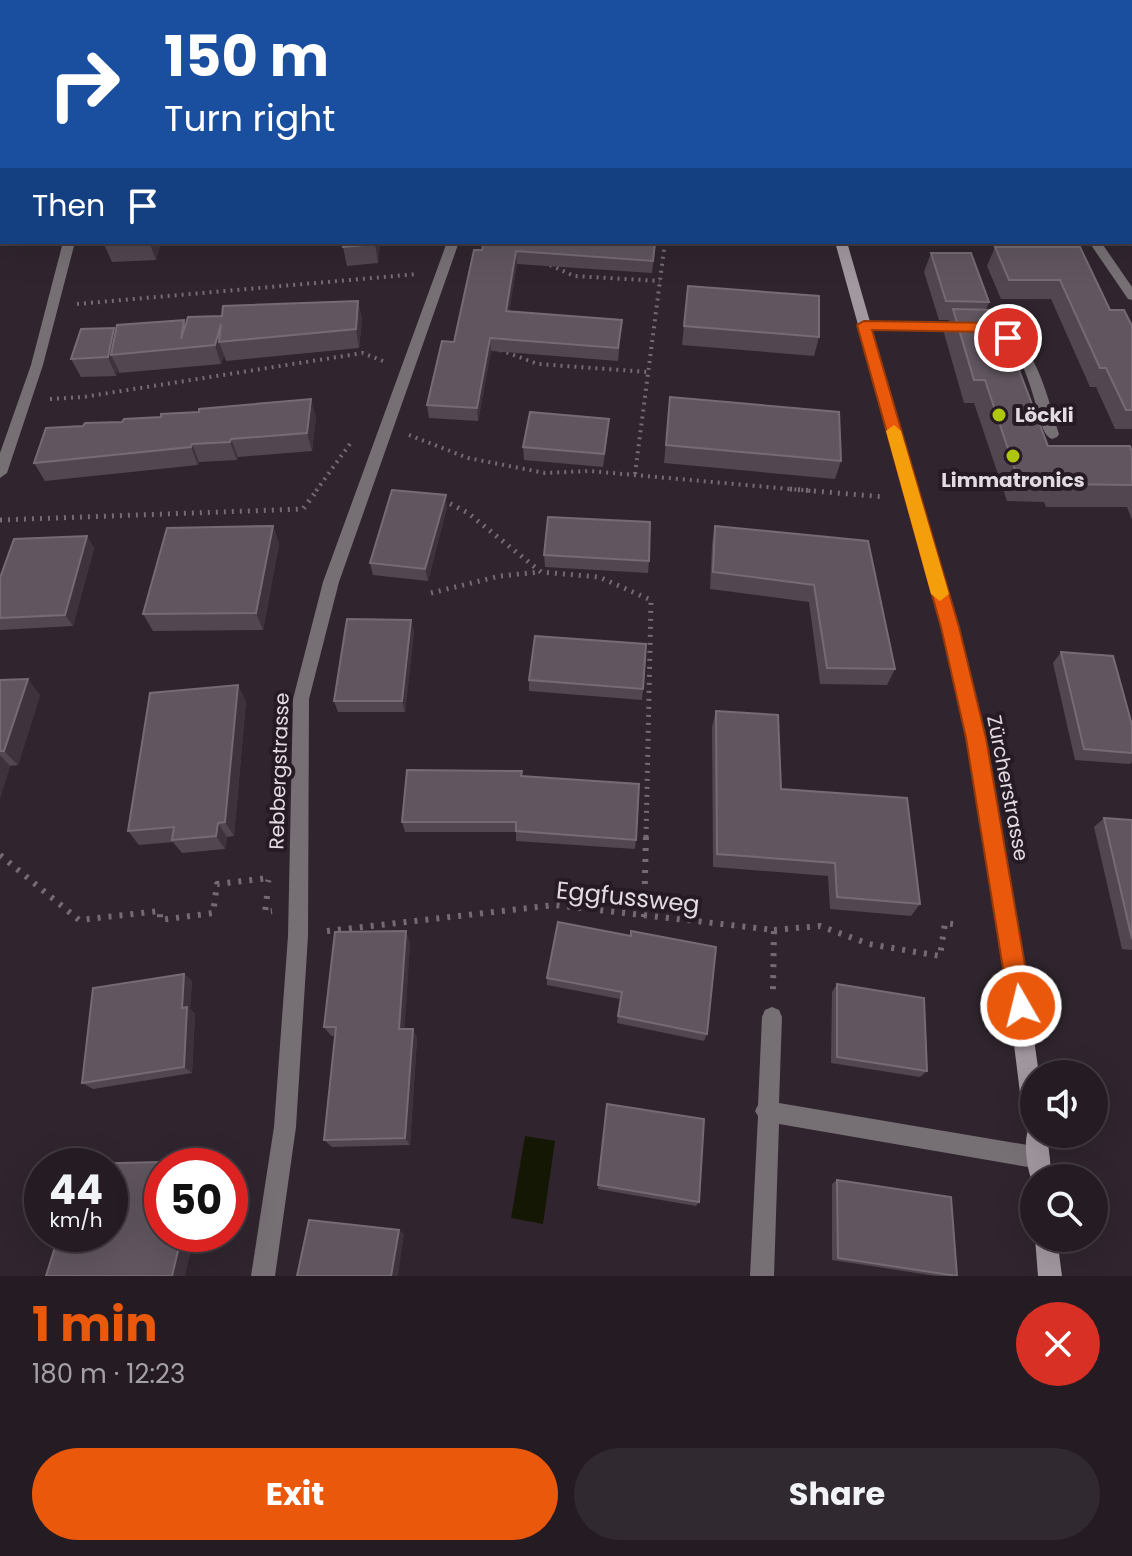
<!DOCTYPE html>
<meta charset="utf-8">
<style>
:root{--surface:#241c22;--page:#30292f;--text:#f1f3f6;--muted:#a3a1a5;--line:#413a40;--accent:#ea580c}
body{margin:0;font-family:Poppins,sans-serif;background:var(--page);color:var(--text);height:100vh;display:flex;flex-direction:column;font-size:30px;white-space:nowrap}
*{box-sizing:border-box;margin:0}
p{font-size:26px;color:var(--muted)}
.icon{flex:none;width:44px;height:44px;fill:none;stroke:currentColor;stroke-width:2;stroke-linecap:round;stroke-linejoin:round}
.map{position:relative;height:1276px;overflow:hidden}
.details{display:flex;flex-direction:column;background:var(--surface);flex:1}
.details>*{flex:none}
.banner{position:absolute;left:0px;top:0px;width:1132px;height:244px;box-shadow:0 8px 32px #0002,0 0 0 2px var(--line);background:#1a4fa0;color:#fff;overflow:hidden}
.fabs{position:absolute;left:1020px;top:1060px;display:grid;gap:16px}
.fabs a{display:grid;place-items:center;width:88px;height:88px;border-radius:50%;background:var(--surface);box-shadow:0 8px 32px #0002,0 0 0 2px var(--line);font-size:40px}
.speed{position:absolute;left:24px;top:1148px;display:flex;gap:16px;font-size:40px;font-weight:700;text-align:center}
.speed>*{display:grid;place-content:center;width:104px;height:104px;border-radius:50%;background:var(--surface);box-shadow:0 8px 32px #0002,0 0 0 2px var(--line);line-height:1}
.speed small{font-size:20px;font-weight:400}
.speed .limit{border:12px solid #d22;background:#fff;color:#111}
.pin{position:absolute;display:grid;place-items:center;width:68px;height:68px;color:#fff;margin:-34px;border:4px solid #fff;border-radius:50%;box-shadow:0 2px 8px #0007}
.me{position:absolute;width:88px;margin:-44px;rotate:352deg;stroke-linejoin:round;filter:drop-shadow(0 0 6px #0008)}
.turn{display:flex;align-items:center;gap:28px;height:168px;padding:0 32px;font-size:36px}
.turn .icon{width:104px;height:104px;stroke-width:2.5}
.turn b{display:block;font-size:56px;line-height:68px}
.then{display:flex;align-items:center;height:76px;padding:0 32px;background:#0003;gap:16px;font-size:30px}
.round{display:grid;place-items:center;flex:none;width:84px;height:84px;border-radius:42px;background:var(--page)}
.head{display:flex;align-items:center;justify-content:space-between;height:136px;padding:0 32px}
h1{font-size:48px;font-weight:700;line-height:60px;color:var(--accent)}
.cta{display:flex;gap:16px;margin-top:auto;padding:16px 32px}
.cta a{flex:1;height:92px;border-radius:48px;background:var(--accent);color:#fff;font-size:32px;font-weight:700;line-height:92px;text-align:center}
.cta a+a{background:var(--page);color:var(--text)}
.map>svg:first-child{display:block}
.water{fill:#141704}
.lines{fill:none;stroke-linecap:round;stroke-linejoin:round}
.path-far2{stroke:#746b73;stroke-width:4;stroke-dasharray:2 5;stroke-linecap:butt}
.path-far1{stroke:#746b73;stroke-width:5;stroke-dasharray:2 6;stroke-linecap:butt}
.path{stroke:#746b73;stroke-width:6;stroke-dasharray:3 8;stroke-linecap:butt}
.service{fill:#767075;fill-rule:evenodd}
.minor{fill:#767075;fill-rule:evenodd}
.secondary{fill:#a298a0;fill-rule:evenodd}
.wall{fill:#524650}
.shaded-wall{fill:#3e323c}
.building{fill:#615660;stroke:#766b74;stroke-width:2}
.route{fill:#ea580c;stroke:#983908;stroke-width:2}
.slow{fill:#f59e0b}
.poi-dot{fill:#aec60c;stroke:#261b24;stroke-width:3}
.labels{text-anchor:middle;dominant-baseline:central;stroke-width:8;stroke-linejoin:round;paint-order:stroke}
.poi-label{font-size:20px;font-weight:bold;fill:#e2dbe1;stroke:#261b24;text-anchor:start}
.street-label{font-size:20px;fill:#e2dbe1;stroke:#261b24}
.near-street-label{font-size:24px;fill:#e2dbe1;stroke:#261b24}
</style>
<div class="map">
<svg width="1132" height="1276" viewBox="0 0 1132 1276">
<rect width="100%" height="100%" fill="#30252e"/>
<path class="water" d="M525,1136l30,5 -12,83 -32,-6z"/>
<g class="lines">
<g class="path-far2">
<path d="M550,265l24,11 86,5"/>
<path d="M77,304l341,-30"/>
<path d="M500,350l38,14 110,8"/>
<path d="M50,399l33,-2 280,-44 20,8"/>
<path d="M409,435l59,23 77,15 45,-2 222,20"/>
<path d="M635,474l30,-232"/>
<path d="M316,491l36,-50"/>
</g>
<g class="path-far1">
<path d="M790,489l95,8"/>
<path d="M443,500l25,13 73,59 58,5 52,23 -5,237"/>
<path d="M0,520l303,-11 15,-20"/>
<path d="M431,593l69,-17 40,-4"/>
</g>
<g class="path">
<path d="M0,855l79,65 81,-9v9l53,-7 4,-29 52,-6 -1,4"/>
<path d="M267,896l-2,16 7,-1"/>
<path d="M644,917l2,-82"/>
<path d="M774,930l46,-4 49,18 71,12 5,-33 8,1"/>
<path d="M327,931l228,-26 219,25 -1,60"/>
</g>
<g class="service">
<path d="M864,321l102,2 6,4 -6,4 -106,-3 -2,-3z"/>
<path d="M990,323c46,13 56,71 69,111l-2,3 -5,2c-11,-5 -12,-23 -16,-34 -7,-23 -15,-54 -36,-69 -5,-4 -11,-5 -16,-9z"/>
</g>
<g class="minor">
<path d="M907,0h9l1,2h-9z"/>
<path d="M63,242h12l-32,123 -36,108 -7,5v-25l31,-88z"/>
<path d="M447,242h12l-120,340 -30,117 -1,237 -12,191 -21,149h-24l23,-149 14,-191 5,-237 30,-117z"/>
<path d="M1089,242h12l31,45v13l-4,-1z"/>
<path d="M772,1007l7,3 3,7 -3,86 260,44 8,3 3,8 -3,8 -8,3 -260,-45 -5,152h-24l8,-160 -3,-5 3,-6 4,-88 3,-7z"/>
</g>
<g class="secondary">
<path d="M775,0h8l1,2h-8z"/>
<path d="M835,242h12l111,385 27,111 30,170 24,166h-5v60h13l5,44h-18v8c-7,-14 -12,-47 -4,-60l-7,-9 -26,-209 -30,-170 -25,-111z"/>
<path d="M1035,1238h22l5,38h-24z"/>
</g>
</g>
<g class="wall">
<path d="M958,0h91l2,2h-91z"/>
<path d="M1130,96l2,2v138l-2,-3z"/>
<path d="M104,242h57l-5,18 -44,2 -8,-18z"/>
<path d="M380,242l-2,21 -31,3 -4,-19z"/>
<path d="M656,242l-4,31 -135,-9 -8,47 113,9 -4,41 -127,-10 -13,70 -49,-3 -2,-13 27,-63 28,-92z"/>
<path d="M995,247h85l30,63 22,16v103h-17l-19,-42h-6l-39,-88h-50l-14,-33z"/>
<path d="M931,253l58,49 -3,8 62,136 84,6v68l-5,-13h-81l-2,-5 -37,-1 -33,-98h-10l-20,-70 5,-13h-10l-15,-48z"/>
<path d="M688,286l131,51 -5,19 -132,-11z"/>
<path d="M358,301l4,19 -3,28 -133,13 -2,-6 -3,9 -102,9 -1,-4 -2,7 -35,1 -10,-18 43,-31 2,4 68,-12 1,5 37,-9z"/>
<path d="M670,397l171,64 -6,18 -171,-16z"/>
<path d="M316,417l-4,34 -74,6 -1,3 -38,2 -1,3 -153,16 -11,-18z"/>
<path d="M608,431l-5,36 -79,-7 -1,-13z"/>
<path d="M447,507l-19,74 -55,-6 -3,-12z"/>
<path d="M273,526l6,18 -16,86 -110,1 -10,-17z"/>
<path d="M715,526l153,15 27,128 -8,16 -67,-1 -11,-82 -99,-13 2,-45z"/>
<path d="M87,536l7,12 -21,78 -73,4v-52z"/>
<path d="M544,555l105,6 -1,12 -103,-6z"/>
<path d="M414,631l-9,81h-67l-4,-11z"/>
<path d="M1061,652l71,73v37l-2,2 -55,-4 -22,-97z"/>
<path d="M0,680l40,15 -22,70 -8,1 -10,32z"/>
<path d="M529,680l114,9 -1,11 -113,-9z"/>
<path d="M246,701l-12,135 -7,1 -2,12 -43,4 -9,-11 -34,3 -11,-14z"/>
<path d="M716,711l65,78 139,115 -9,12 -81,-7 -2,-33 -115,-9 -1,-140z"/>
<path d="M522,771v5l114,64 -1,9 -119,-8v-9h-111l-3,-10z"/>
<path d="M1104,818l28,2v130l-10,-1 -28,-122z"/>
<path d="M558,922l149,112 -3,7 -87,-18 3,-24 -73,-14v-7z"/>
<path d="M410,942l-6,87h9l4,9 -7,107 -78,2 -8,-7 11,-104h-4l-7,-9z"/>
<path d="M184,974l8,7 -2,28 5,5 -3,59 -99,16 -11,-6z"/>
<path d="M837,984l90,87 -7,6 -89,-14 1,-71z"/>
<path d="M607,1104l92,98 -3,4 -98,-17z"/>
<path d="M837,1180l120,96h-21l-104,-16v-76z"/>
</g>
<g class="shaded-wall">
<path d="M149,242h12l-5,18z"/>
<path d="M375,242h5l-2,21 -3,-19z"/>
<path d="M516,251l1,13 -10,60 -1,-13z"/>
<path d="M358,301l4,19 -3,28 -3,-19z"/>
<path d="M221,324l-2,18 5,13 -3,9 -6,-19z"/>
<path d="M114,328l8,18 -11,9 7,14 -2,7 -8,-19z"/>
<path d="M490,338l1,13 -13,70 -1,-13z"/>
<path d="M311,399l5,18 -4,34 -5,-18z"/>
<path d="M231,439l7,18 -1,3 -7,-18z"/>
<path d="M192,444l7,18 -1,3 -7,-18z"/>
<path d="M446,495l1,12 -19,74 -3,-12z"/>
<path d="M273,526l6,18 -16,86 -7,-17z"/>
<path d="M87,536l7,12 -21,78 -8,-11z"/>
<path d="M411,620l3,11 -9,81 -3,-11z"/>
<path d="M28,679l12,16 -22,70 -14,-14z"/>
<path d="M238,685l8,16 -12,135 -9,-14z"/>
<path d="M0,755l10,11 -10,32z"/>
<path d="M218,823l9,14 -2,12 -9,-13z"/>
<path d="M406,931l4,11 -6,96 -5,-9z"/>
<path d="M184,974l8,7 -2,28 5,5 -3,59 -8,-6 -2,-59z"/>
<path d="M413,1029l4,9 -7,107 -5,-7z"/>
<path d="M200,1161l10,5h-11z"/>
<path d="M399,1230l5,4 -6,42h-7z"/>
<path d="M182,1234h13l-10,42h-13z"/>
</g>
<g class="building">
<path d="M847,0h55l1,2h-56z"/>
<path d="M976,0h73l2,2h-73z"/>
<path d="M1130,96l2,2v106l-2,-2z"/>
<path d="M104,242h26l-26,2z"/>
<path d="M344,242h31v2l-32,3z"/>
<path d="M484,242h171l-2,19 -137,-10 -10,60 116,9 -4,28 -128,-10 -13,70 -50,-3 15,-64 12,1 20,-92h8z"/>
<path d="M995,247h85l30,63h14l8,16v84h-6l-20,-42h-6l-40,-88h-51z"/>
<path d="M931,253h40l18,49 -43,-1z"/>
<path d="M688,286l131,10v41l-135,-11z"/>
<path d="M358,301l-2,28 -137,13 2,-18 -6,21 -104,10 6,-30 67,-5 -3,19 7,-22 34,-1 1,-10z"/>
<path d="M953,309l43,1 52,136h82l2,6v33l-73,-1 -2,-5h-39l-33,-99h-11z"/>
<path d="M114,328l-6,29 -37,2 10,-30z"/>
<path d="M670,397l169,15 2,49 -175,-16z"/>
<path d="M311,399l-4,34 -76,6 -1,3 -38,2 -1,3 -157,16 12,-35 37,-2 2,-3 37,-1 2,-3 37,-2v-3l38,-2v-3z"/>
<path d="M530,412l79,7 -5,35 -81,-7z"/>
<path d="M392,490l54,5 -21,74 -55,-6z"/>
<path d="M548,517l102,5 -1,39 -105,-6z"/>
<path d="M273,526l-17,87 -113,1 24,-86z"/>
<path d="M715,526l153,15 27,128 -68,-1 -13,-83 -101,-13z"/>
<path d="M87,536l-22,79 -65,3v-40l14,-39z"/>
<path d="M347,619l64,1 -9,81h-68z"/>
<path d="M535,636l111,8 -3,45 -114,-9z"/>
<path d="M1061,652l52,4 19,69v28l-48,-4z"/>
<path d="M28,679l-24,72h-4v-71z"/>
<path d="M238,685l-13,137 -7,1 -2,13 -44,4 2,-13 -46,4 22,-138z"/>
<path d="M716,711l62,4 3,74 126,9 13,106 -83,-7 -2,-34 -118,-9z"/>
<path d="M407,770l115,1 -1,5 118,8 -3,56 -120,-9v-9h-114z"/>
<path d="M1104,818l28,2v119z"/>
<path d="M558,922l73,14v-5l85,16 -9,87 -89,-18 4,-24 -75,-14z"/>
<path d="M406,931l-7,98h14l-8,109 -81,2 12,-113h-12l11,-95z"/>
<path d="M184,974l-2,34 5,-1 -3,60 -102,16 11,-95z"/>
<path d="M837,984l87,14 3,73 -90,-14z"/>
<path d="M607,1104l97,15 -5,83 -101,-17z"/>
<path d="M200,1161l-1,5h-37v68h20l-10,42h-126l13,-42h51v-68h-31l1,-2z"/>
<path d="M837,1180l114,17 6,79 -119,-18z"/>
<path d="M309,1220l90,10 -8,46h-94z"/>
</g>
<path class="route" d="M864,321l132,2 19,15 -7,4 -16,-10 -120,-2 87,297 27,111 46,268 -3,8 -8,3 -8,-3 -4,-8 -43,-268 -25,-111 -84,-302z"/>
<path class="slow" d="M894,425l7,6 48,163 -9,7 -9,-7 -45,-163z"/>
<g class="poi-dot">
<circle cx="999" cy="415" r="8"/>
<circle cx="1013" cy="456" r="8"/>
</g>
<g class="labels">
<g class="poi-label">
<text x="1015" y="415">Löckli</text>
<text x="1013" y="480" text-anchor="middle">Limmatronics</text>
</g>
<g class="street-label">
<text transform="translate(279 771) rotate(-88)">Rebbergstrasse</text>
<text transform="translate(1008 788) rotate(79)">Zürcherstrasse</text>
</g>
<g class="near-street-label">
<text transform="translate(628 897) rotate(6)">Eggfussweg</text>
</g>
</g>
</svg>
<div class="fabs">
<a><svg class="icon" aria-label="sound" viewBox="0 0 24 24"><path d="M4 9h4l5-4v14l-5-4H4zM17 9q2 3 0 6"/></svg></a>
<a><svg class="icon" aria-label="search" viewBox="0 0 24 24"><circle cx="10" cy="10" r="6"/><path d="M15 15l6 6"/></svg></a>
</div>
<div class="speed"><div>44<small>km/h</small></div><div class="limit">50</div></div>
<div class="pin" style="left:1008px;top:338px;background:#d93025"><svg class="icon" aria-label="arrive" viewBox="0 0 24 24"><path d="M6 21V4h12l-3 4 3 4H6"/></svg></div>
<svg class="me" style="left:1021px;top:1006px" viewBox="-20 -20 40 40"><circle r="17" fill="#ea580c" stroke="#fff" stroke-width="3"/><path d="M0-11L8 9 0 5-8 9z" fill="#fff"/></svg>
<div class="banner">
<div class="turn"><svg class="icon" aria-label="right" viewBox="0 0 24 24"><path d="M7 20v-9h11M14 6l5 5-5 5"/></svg><div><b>150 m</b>Turn right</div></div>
<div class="then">Then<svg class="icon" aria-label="arrive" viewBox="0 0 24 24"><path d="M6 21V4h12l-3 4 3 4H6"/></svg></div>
</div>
</div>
<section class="details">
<div class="head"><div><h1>1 min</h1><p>180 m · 12:23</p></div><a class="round" style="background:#d93025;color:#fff"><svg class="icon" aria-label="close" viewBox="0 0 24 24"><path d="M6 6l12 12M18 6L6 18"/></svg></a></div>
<div class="cta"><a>Exit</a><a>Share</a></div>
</section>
